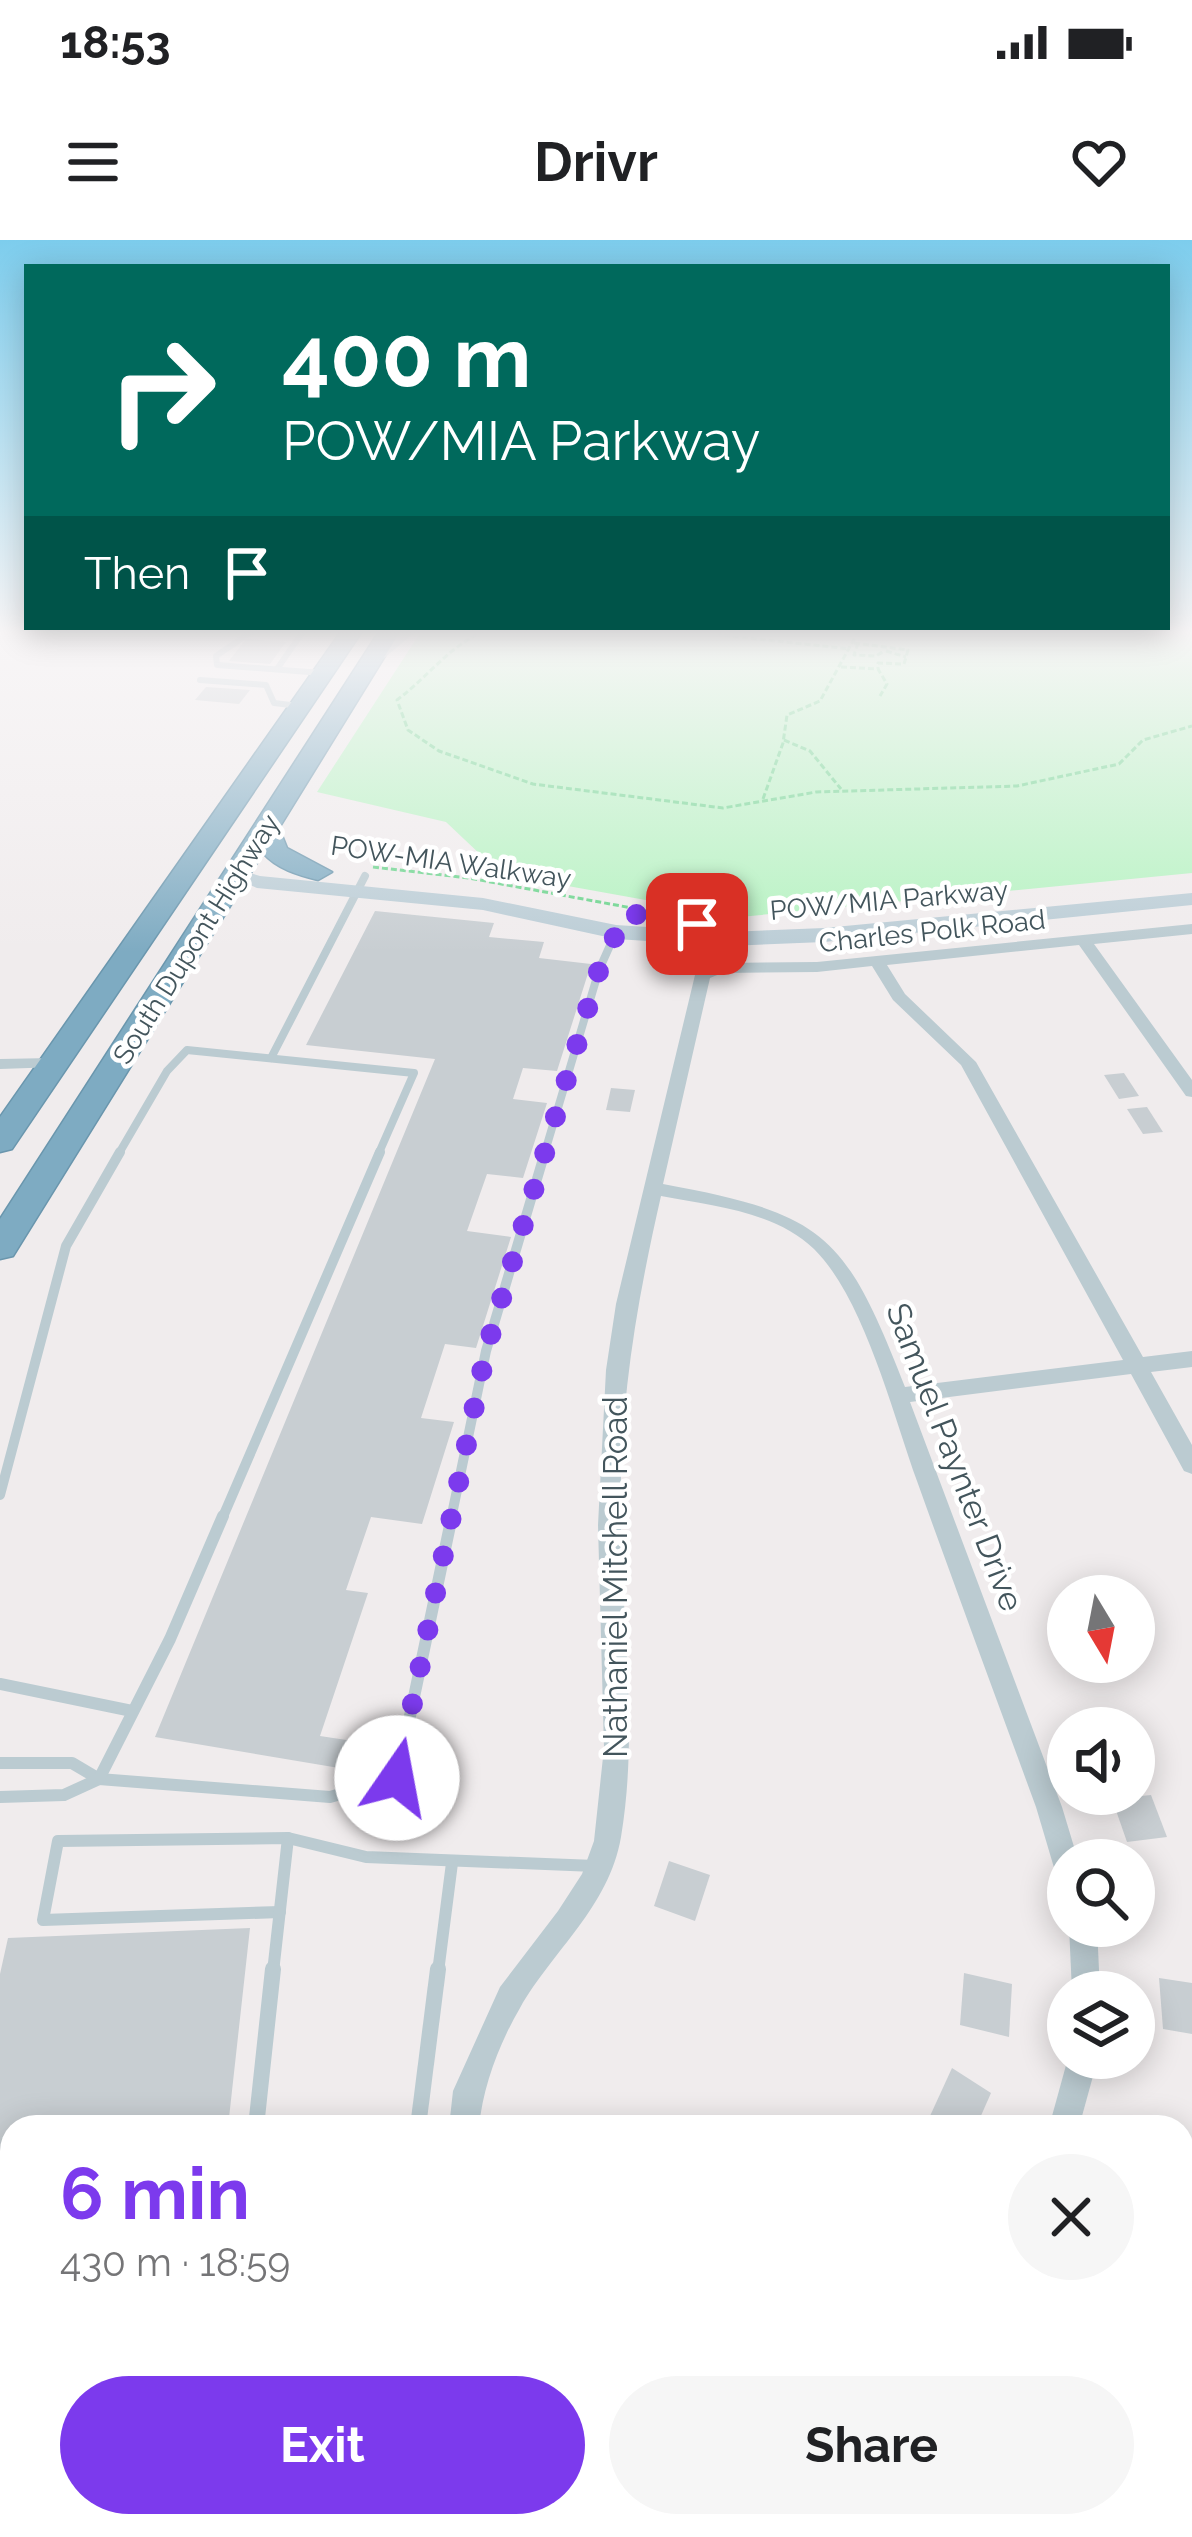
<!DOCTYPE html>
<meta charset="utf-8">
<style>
:root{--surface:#fff;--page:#f6f6f6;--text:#202124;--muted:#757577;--accent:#7c3aed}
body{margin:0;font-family:Raleway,sans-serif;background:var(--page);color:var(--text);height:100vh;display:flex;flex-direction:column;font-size:45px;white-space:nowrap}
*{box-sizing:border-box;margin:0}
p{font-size:39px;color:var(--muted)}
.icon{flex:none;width:66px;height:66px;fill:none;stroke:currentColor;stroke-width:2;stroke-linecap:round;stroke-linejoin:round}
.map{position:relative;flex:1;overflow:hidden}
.sheet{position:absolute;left:0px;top:1875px;width:1194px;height:423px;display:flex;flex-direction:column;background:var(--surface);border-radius:36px 36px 0 0;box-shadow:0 6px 30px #0003}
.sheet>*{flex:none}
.hud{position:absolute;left:24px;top:24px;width:1146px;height:366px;border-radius:0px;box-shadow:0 6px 30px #0003;background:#00695c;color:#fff;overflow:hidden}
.needle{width:78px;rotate:170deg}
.controls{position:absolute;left:1047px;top:1335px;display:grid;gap:24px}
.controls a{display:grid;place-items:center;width:108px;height:108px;border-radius:50%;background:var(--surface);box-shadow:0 6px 30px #0003;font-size:60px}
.pin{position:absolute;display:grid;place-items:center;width:102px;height:102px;color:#fff;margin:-51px;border-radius:24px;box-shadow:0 6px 18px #0006}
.me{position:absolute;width:132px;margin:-66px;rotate:12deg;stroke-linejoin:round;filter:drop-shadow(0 0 9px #0008)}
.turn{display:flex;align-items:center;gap:42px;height:252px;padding:0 60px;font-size:54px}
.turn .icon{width:156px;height:156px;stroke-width:2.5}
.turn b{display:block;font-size:84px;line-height:102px}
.then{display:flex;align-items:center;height:114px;padding:0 60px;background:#0003;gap:24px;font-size:45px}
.round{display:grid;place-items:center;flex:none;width:126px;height:126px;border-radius:63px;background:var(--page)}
.summary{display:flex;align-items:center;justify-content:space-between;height:204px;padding:0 60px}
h1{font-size:72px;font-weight:700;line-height:90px;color:var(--accent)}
.primary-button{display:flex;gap:24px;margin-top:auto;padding:24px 60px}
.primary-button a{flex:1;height:138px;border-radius:72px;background:var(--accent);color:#fff;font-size:48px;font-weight:700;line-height:138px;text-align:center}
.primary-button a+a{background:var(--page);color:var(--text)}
.status{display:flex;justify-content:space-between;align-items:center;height:84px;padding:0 60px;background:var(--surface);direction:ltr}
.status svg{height:33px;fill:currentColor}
header{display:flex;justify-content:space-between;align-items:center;height:156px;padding:0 60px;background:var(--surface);font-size:54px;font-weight:700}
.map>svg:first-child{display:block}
.green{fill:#b5f3c1}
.building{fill:#c8ced2}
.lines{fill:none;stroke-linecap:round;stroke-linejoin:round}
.highway-casing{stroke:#6a96ad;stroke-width:3}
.path{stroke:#6ad48c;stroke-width:3;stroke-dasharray:6 3;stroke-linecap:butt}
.lane-far4{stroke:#bbcbd1;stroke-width:6}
.lane-far3{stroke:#bbcbd1;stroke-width:8}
.lane-far2{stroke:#bbcbd1;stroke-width:10}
.lane-far1{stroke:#bbcbd1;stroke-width:12}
.lane{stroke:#bbcbd1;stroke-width:16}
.street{fill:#bbcbd1;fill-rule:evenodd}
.secondary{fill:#bbcdd6;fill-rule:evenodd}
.highway{fill:#7eabc2;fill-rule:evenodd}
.route{stroke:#7c3aed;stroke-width:21;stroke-dasharray:0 37.8}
.labels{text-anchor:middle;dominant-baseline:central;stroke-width:9;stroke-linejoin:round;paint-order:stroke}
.far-street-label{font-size:27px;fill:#43555c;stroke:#fff}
.street-label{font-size:33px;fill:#43555c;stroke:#fff}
</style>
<div class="status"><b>18:53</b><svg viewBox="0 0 49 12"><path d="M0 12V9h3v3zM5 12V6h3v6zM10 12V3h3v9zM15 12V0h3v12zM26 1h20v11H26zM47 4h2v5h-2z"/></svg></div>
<header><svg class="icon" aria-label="menu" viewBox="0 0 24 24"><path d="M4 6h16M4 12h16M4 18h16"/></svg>Drivr<svg class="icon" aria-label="heart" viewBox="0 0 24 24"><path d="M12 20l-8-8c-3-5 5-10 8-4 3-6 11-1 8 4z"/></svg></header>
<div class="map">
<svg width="1192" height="2297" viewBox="0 0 1192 2297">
<rect width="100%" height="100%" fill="#f0eced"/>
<path class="green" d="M422,390h770v243l-452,44 -239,-43 -55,-52 -129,-30z"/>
<g class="building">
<path d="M246,399l40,3 -16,22 -41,-3z"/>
<path d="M206,447l44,3 -11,14 -44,-4z"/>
<path d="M375,671l119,12 -5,14 55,5 -5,16 52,6 -34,107 -34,-3 -10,31 34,4 -24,75 -36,-4 -20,57 44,6 -35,111 -31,-4 -24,74 33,4 -32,102 -51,-7 -25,73 22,3 -48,143 33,5 -8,28 -190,-32 280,-678 -129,-14z"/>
<path d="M1124,833l15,23 -20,3 -15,-24z"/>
<path d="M611,848l24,2 -5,22 -24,-2z"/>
<path d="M1147,867l16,25 -20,2 -16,-25z"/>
<path d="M1151,1555l16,42 -40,5 -15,-43z"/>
<path d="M669,1621l41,14 -15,46 -41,-15z"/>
<path d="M250,1688l-22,199h-216v37h-12v-190l8,-36z"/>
<path d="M964,1733l48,11 -3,53 -49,-12z"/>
<path d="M1159,1738l33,5v51l-29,-5z"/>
<path d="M952,1828l39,25 -15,34h-29l-17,-11z"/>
</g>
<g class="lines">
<g class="highway-casing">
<g id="highway">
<path d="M342,390h21l-351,519 -12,3v-35z"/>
<path d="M380,390h21l-122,198 8,20 45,24 -14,8c-20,-5 -41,-11 -55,-27l-250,403 -13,3v-40z"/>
</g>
</g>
<g class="path">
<path d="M485,390c-40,20 -54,44 -88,70l11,30 31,21 94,33 190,24 93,-16 201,-6 102,-22 24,-24 49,-14"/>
<path d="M720,390v5l130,14"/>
<path d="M854,403l54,7 -4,14 -26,-1v6"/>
<path d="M858,403l-4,12 22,1 8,-5"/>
<path d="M886,411l20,6"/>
<path d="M841,427l37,2 9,15 -7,12"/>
<path d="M784,500l26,11 31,38"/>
<path d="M763,559l20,-56 4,-28 33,-14 39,-71"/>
<path d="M373,627l96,11 201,37"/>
</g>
<g class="lane-far4">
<path d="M254,390l-38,26 1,9 105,8"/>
<path d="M277,429l27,-39"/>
<path d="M200,440l66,5 8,18 25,3"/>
</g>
<g class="lane-far3">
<path d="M271,818l94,-182"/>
<path d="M118,915l49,-84 20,-21 227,23 -36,82"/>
<path d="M544,915l55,-185 17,-38"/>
</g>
<g class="lane-far2">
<path d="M0,1255l66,-249 54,-94"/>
<path d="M222,1279l158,-367"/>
<path d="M451,1279l35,-168 59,-199"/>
</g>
<g class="lane-far1">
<path d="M0,1444l132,27"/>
<path d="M0,1523h72l27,16 231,18 67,-19 55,-262"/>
<path d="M0,1557l64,-2 35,-16 71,-140 53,-123"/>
<path d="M280,1672l-237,8 15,-79 230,-3 78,19 229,9"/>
<path d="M273,1732l15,-134"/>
<path d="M438,1732l14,-109"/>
</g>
<g class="lane">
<path d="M256,1887l17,-158"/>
<path d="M418,1887l20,-158"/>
</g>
<g class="street">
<path d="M1192,684v10l-98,10 98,136v17l-6,-1 -107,-151 -192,20 18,29 71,68 167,295 49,-6v16l-41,5 41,73v29l-8,-3 -53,-97 -221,28 152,405 16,53h-10v24l-10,-4 -3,-9 -19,-64c-40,-109 -80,-217 -119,-326 -24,-66 -53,-183 -103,-232 -39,-38 -102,-43 -153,-53 -26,114 -43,216 -40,333 2,102 17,207 0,308 -12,70 -68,113 -101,171 -21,36 -37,78 -41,119h-30l4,-36 47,-104 58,-76 24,-37 12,-33 10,-93 -6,-223 8,-155 10,-66 79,-329 25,-12 97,-1zM872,726l21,34 68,65 162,295 -218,27c-60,-153 -79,-173 -242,-203l47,-206 12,-5 95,-1z"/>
<path d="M52,818l8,5 -2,4 -58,2v-10z"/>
<path d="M1069,1686h28l3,66h-28z"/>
<path d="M1068,1818h30l-19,69h-30z"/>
<path d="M15,2286h36l-2,11h-36z"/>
<rect x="431" y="2286" width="36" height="11"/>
</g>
<g class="secondary">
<path d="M399,390h19l-39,32h-12v-8z"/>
<path d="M236,629l24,7 223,22 133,27 111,7 97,-4 368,-35v12l-368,37 -97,4 -111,-7 -133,-29 -226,-22 -31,-13z"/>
</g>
<use href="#highway" class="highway"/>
</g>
<linearGradient id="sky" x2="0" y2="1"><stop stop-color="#7dcded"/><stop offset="0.55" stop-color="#f8f6f7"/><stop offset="1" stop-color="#f8f6f7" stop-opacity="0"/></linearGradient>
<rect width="1192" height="712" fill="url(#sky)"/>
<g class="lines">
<path class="route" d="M397,1538l89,-427 113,-381 27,-57 71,11"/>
</g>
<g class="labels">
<g class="far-street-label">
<text transform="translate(451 622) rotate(8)">POW-MIA Walkway</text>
<text transform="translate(889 660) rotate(-5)">POW/MIA Parkway</text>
<text transform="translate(932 691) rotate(-6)">Charles Polk Road</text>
<text transform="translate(196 699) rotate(-58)">South Dupont Highway</text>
</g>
<g class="street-label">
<text transform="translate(955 1217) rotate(69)">Samuel Paynter Drive</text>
<text transform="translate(615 1337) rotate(-90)">Nathaniel Mitchell Road</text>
</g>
</g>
</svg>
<div class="controls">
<a><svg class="needle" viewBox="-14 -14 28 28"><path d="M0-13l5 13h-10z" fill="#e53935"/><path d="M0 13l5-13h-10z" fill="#757577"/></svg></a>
<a><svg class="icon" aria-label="sound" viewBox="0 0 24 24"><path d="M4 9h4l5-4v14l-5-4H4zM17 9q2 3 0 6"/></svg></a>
<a><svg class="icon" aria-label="search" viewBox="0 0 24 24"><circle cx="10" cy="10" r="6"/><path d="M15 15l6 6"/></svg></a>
<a><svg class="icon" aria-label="layers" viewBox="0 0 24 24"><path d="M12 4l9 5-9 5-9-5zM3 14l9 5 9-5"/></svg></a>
</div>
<div class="pin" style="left:697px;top:684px;background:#d93025"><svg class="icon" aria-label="arrive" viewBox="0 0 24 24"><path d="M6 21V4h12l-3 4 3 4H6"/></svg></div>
<svg class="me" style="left:397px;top:1538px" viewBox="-20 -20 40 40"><circle r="19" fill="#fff"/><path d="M0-13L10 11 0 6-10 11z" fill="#7c3aed"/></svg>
<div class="hud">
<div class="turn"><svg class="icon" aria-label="right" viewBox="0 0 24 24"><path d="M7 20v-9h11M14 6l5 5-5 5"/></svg><div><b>400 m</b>POW/MIA Parkway</div></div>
<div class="then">Then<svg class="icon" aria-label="arrive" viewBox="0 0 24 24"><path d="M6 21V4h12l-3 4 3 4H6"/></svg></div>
</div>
<section class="sheet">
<div class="summary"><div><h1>6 min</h1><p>430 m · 18:59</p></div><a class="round"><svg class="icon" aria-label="close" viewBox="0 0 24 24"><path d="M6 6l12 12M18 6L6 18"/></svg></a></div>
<div class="primary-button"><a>Exit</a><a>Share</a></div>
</section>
</div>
